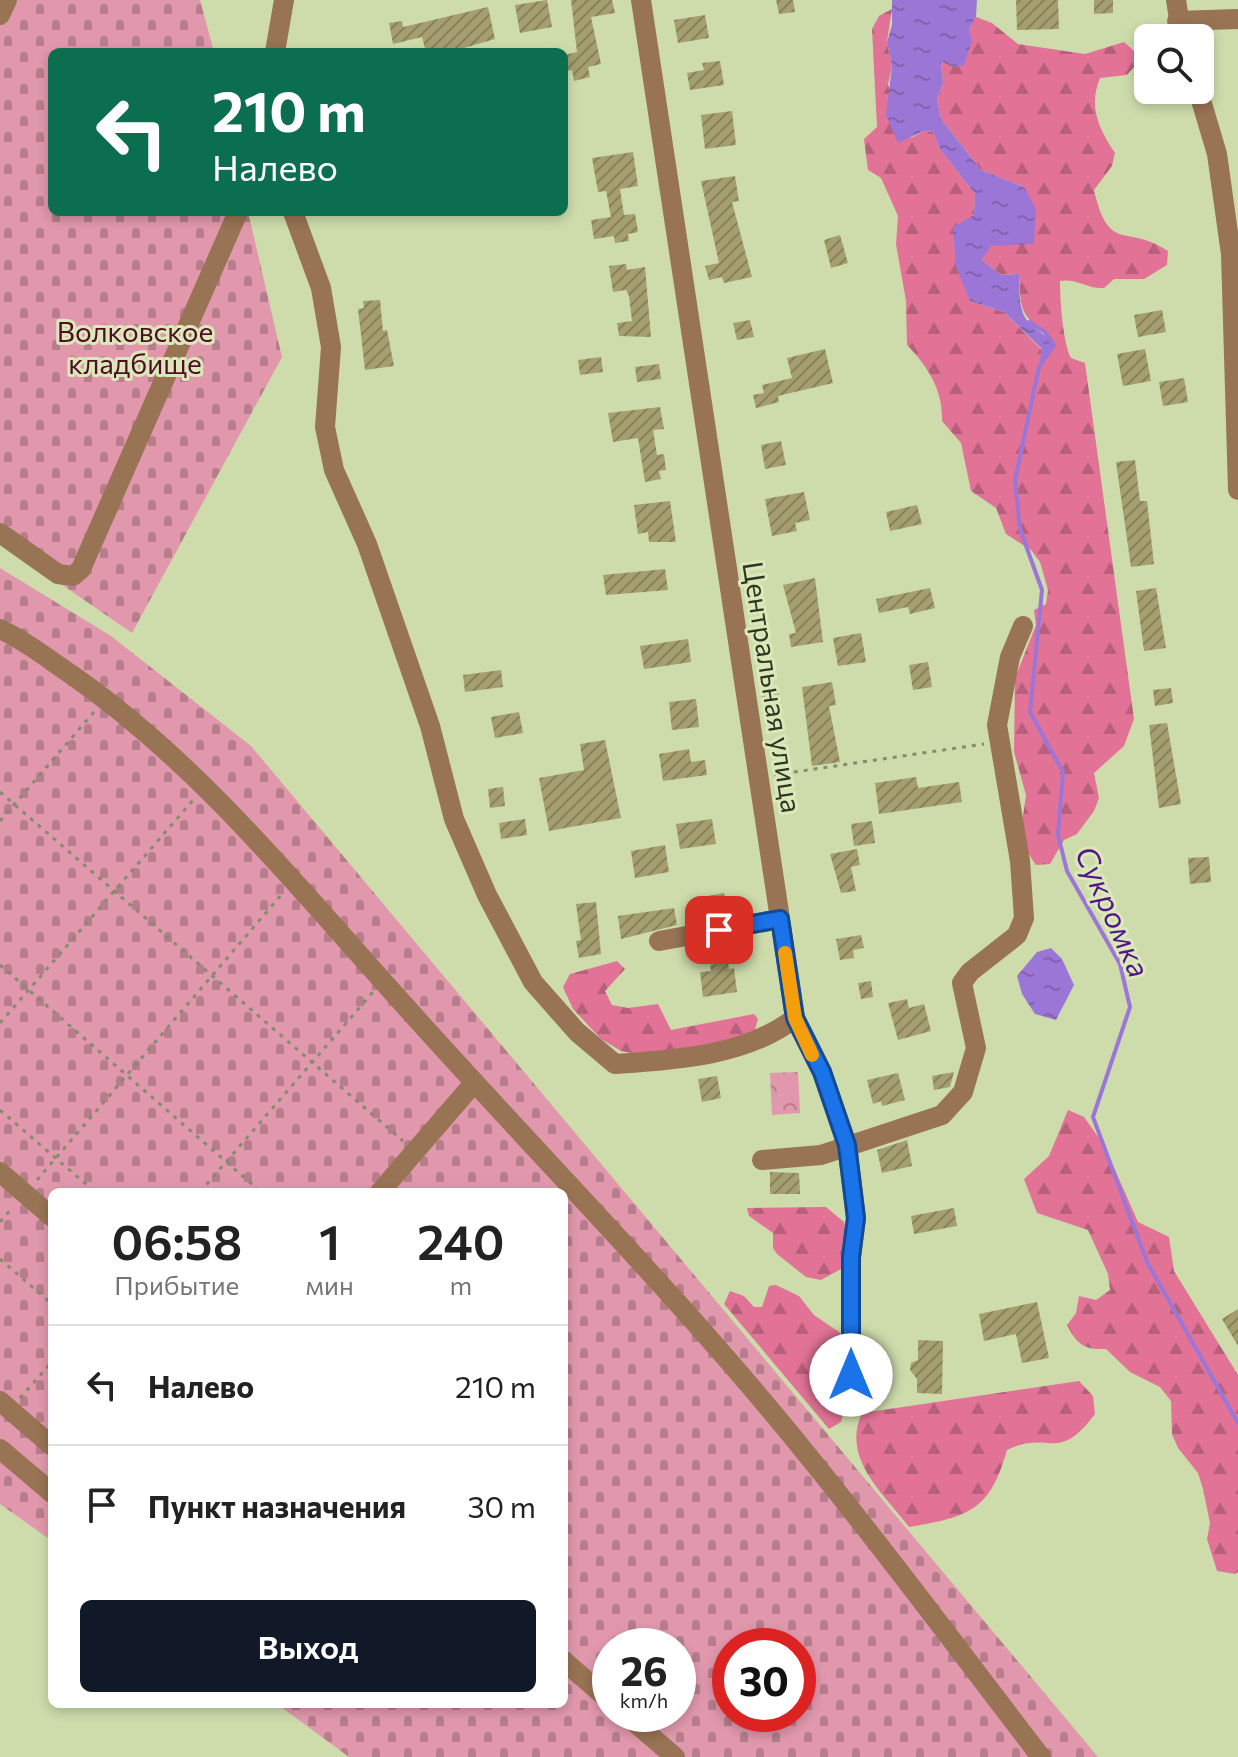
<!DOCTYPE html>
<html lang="ru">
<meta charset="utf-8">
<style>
:root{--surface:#fff;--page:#f2f2f2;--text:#222;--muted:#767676;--line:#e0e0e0;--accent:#111827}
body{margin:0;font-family:Commissioner,sans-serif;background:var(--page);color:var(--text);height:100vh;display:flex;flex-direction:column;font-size:30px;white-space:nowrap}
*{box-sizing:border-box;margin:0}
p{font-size:26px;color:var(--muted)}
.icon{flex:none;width:44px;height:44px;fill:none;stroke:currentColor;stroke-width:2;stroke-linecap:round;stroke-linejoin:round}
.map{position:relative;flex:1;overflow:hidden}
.details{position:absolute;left:48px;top:1188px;width:520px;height:520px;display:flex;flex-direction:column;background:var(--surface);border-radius:12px;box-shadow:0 4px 12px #0003}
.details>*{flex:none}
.banner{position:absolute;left:48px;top:48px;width:520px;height:168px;border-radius:12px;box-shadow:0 4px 12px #0003;background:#0b6e4f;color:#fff;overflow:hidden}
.fabs{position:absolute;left:1134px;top:24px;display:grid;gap:16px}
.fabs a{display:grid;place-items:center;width:80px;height:80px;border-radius:12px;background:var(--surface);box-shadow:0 4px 12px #0003;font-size:40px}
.speed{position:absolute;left:592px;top:1628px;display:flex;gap:16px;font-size:40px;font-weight:700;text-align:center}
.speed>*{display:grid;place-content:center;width:104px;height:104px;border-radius:50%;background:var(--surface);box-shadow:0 4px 12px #0003;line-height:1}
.speed small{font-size:20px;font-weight:400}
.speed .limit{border:12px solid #d22;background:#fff;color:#111}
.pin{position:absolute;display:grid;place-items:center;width:68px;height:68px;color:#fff;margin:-34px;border-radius:16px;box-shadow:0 4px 12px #0006}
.me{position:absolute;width:88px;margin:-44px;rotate:0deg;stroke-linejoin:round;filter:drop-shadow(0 0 6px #0008)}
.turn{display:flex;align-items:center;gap:28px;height:168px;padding:0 32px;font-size:36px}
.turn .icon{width:104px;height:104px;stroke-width:2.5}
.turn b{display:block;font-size:56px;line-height:68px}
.eta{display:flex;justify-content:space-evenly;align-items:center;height:136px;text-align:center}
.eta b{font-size:48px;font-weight:600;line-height:56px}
.primary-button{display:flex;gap:16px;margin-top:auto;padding:16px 32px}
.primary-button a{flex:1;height:92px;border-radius:12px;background:var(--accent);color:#fff;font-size:32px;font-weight:600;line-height:92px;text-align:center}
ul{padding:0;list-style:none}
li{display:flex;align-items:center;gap:24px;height:120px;padding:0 32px;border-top:2px solid var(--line)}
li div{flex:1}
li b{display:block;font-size:30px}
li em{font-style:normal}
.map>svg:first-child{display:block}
.forest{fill:url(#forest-firs)}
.cemetery{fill:url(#cemetery-stones);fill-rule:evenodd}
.park{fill:url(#park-crowns)}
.water{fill:url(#water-ripples)}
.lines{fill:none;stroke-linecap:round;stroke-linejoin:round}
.stream{stroke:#9c76d6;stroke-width:4}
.building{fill:url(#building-hatch)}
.path{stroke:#848d6b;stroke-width:3;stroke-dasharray:4 6;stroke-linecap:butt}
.minor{stroke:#987354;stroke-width:20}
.route-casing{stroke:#114b97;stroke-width:20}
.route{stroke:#1a73e8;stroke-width:14}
.slow{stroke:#f59e0b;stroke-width:14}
.labels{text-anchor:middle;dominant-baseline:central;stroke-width:6;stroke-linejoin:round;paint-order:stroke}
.park-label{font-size:28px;fill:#520b29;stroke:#dbe9b9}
.street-label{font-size:28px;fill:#313623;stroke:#dbe9b9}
.water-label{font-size:30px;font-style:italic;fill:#511689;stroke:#dbe9b9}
</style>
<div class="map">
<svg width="1238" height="1757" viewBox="0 0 1238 1757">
<defs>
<pattern id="forest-firs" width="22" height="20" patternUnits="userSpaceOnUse" patternTransform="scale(2)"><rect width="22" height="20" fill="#e27397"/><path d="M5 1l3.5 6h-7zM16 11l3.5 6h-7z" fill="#b85f7b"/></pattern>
<pattern id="cemetery-stones" width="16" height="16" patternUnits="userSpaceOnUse" patternTransform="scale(2)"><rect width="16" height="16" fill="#e198ad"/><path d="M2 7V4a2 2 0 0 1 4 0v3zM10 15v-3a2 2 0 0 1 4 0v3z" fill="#b77d8c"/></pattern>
<pattern id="park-crowns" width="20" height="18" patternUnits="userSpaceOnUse" patternTransform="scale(2)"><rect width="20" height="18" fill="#e198ad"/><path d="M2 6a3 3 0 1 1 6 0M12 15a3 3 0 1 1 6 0" fill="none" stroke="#b77d8c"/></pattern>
<pattern id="water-ripples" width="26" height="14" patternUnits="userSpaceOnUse" patternTransform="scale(2)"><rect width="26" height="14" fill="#9c76d6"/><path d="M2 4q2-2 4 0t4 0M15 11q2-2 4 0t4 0" fill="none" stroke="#8062ad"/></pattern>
<pattern id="building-hatch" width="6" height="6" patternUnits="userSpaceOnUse" patternTransform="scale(2)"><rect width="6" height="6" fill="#a59e6f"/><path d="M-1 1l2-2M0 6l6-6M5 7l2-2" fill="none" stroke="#87825b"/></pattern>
</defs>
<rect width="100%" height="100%" fill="#cedcac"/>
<g class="forest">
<path d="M892,9l-5,33 5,24 -4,19 23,53 13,-7 9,1 7,17 35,45 -5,107 34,11 38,38 -2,15 5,-33c-27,-17 -24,-28 -26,-58l-18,1 -19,-15 42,-73 -43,-17 -40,-51 -4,-20 6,-16 -2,-23 28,-30 7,-13 16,6 26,21 67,10 39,-12 10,9 2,14 -9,10 -27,3c-12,29 -1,51 15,75l-3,13 -18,24c15,65 32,33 74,61l-1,14 -23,14h-30l-10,9c-17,1 -27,-10 -44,-7 0,20 3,62 11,77l14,5 49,356 -10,27 -30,27 5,25 -5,13 -17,23 -13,6 -14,24 -14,1 -8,-12 -6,-30 4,-28 -12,-43 1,-74 21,-53 -2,-15 12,-6 2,-14 -8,-28 -9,-12 -25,-16 -10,-26 -25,-17 -10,-48 -19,-22c1,-31 -14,-54 -35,-76l-1,-44 -10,-57 2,-28 -17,-38 -13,-8 -4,-31 13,-12 -5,-98 7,-13z"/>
<path d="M617,961l8,8 -20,22 7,14 16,3 30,-4 13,26 83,-16 4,5 -4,14 -96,25 -37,-7 -20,-12 -28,-30 -10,-22 7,-13z"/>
<path d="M1068,1110l16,7 20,28 34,77 31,15 5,34 64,104v197l-3,2 -18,-3 -10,-32 3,-16 -7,-34 -5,-16 -20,-25 -6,-14 -1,-33 -11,-14 -30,-15 -24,-23c-21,1 -29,-4 -39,-24l9,-12 3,-17 17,4 14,-10 -2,-16 -20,-44 -51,-17 -13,-34 25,-23z"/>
<path d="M826,1207l18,15 3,15 -6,32 -20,11 -15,-3 -29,-23 -4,-6v-15l-24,-17 -2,-8z"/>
<path d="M776,1285l23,11 15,19 25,17 6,16c-11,10 -18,17 -16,32 14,12 17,24 12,42l-12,7 -105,-125 6,-13 14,5 10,11h8l7,-21z"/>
<path d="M1079,1381l14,15 2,18c-38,51 -46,15 -88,36 -17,60 -37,67 -98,77 -26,-34 -68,-69 -47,-114z"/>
</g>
<g class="cemetery">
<path d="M0,0h200l14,52h-162v160h196l34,145 -150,276 -132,-91z"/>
<path d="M0,568l111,68 140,110 847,1011h-749l-72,-53h287v-512h-512v349l-52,-37zM610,1646h68v68h-68zM730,1646h68v68h-68z"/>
</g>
<path class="park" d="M798,1072l2,41 -28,2 -2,-42z"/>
<g class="water">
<path d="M892,0h85l-1,17 -7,13 3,11 -8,24 -11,2 -12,-6 2,22 -6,16 4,20 40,51 43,17 12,22 -2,35 -43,2 -9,14 19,15 18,-1c1,14 -1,33 7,45 6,9 20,15 28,26l-15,22 3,-18 -38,-37 -34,-11 -14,-34 -3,-40 21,-12 1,-21 -35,-45 -7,-17 -9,-1 -26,12 -12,-28 6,-49 -5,-24 5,-17z"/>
<path d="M1051,948l11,11 12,26 -18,35 -21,-6 -13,-20 -5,-18 20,-24z"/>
</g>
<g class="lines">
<path class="stream" d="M1029,322l16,10 9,13 -15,22 -24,113 5,49 22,61 -12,122 33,60 -5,63 9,36 53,93 10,43 -37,110 54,145 91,161"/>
</g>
<g class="building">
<path d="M547,0l5,27 -32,6 -5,-28z"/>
<path d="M571,0h41l3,13 -24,4 10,47 -13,3 2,10 -16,4 -2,-11 -8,2v-17l13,-3z"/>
<path d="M776,0h17l2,12 -16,2z"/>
<path d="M1016,0h42l1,29 -42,1z"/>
<path d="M1094,0h19v13l-19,1z"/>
<path d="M488,7l7,32 -45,13h-24l-4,-15 -29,7 -4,-21 13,-2 1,6z"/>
<path d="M705,15l4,23 -31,5 -4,-23z"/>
<path d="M720,61l4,24 -34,5 -3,-17 17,-3 -2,-7z"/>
<path d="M732,111l4,34 -31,4 -4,-34z"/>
<path d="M633,152l5,34 -18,3 4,26 11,-1 3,18 -10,2 1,7 -14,2 -1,-7 -20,3 -3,-19 20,-3 -5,-26 -8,1 -6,-34z"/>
<path d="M735,176l4,25 -7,1 20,75 -28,6 -2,-6 -13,3 -4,-14 14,-3 -18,-82z"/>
<path d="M840,235l8,28 -17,5 -7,-28z"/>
<path d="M626,264l1,6 18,-3 6,70 -32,-1 -2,-13 15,-2 -3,-25 -3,-6 -13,2 -4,-26z"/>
<path d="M380,300l3,31 4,-1 7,36 -29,4 -7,-61 6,-1 -1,-7z"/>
<path d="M1162,310l4,22 -28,5 -4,-22z"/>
<path d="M750,320l4,17 -17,3 -4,-17z"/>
<path d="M825,349l8,34 -55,13 1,6 -23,6 -3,-13 11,-2 -2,-8 30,-7 -5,-20z"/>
<path d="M1145,349l6,32 -28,5 -6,-32z"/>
<path d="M601,357l2,15 -23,3 -2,-15z"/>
<path d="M659,364l2,15 -24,3 -2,-15z"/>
<path d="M1184,378l4,24 -25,4 -4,-24z"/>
<path d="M660,407l4,22 -11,1 4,25 7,-1 2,16 -7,1 2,8 -16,3 -7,-44 -25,4 -5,-29z"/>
<path d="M781,441l5,24 -21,4 -4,-24z"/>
<path d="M1135,460l5,41h7l7,63 -23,3 -15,-105z"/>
<path d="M804,492l6,28 -15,3 2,8 -25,5 -7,-37z"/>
<path d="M670,501l6,41h-27l-1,-10 -10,2 -4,-29z"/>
<path d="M917,505l5,19 -32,7 -4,-19z"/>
<path d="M665,569l3,21 -62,5 -3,-20z"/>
<path d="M815,578l8,64 -32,5 -2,-13 7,-1 -13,-48z"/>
<path d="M930,588l5,20 -25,6 -2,-7 -29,6 -3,-14z"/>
<path d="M1156,588l10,60 -22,3 -8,-60z"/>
<path d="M861,633l5,29 -28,4 -5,-28z"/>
<path d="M688,639l3,23 -47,7 -4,-23z"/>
<path d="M928,662l4,25 -19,3 -4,-25z"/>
<path d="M501,670l2,17 -38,5 -2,-17z"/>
<path d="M832,682l4,23 -7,1 11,56 -28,4 -10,-79z"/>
<path d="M778,688l4,23 -17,3 -4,-23z"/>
<path d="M1171,688l2,15 -18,3 -2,-16z"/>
<path d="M696,699l3,28 -27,3 -3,-28z"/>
<path d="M519,712l4,21 -28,5 -4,-21z"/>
<path d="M1167,723l14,81 -22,4 -10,-83z"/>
<path d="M605,740l16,78 -72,13 -10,-53 45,-8 -4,-26z"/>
<path d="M689,749l2,13 14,-2 2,15 -44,6 -4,-27z"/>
<path d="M916,777l2,11 41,-6 3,20 -83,12 -4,-31z"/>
<path d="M503,787l2,19 -15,2 -2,-19z"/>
<path d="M525,819l2,16 -26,4 -2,-16z"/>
<path d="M712,819l4,25 -36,5 -4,-25z"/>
<path d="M872,821l3,22 -21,3 -3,-22z"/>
<path d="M665,845l4,27 -34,6 -4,-27z"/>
<path d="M857,849l3,16 -9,2 5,24 -15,2 -11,-39z"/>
<path d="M1209,857l2,25 -21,2 -2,-26z"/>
<path d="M724,893l4,22 -29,4 -3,-21z"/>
<path d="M596,902l5,52 -22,4 -3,-17 5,-1 -5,-36z"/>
<path d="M674,908l3,17 -56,14 -3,-23z"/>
<path d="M861,935l3,13 -11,2 1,8 -14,2 -4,-21z"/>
<path d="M728,962l1,7 5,-1 3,24 -34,5 -3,-25 11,-1 -1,-6z"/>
<path d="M871,981l2,16 -12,2 -3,-16z"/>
<path d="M907,999l2,9 15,-4 7,27 -33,9 -10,-37z"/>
<path d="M954,1072l-4,15 -16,3 -2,-14z"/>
<path d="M898,1073l7,27 -23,6 -1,-5 -8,3 -6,-24z"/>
<path d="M717,1076l4,22 -19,4 -4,-23z"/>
<path d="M907,1140l5,26 -30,7 -5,-23z"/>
<path d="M770,1172l29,1 1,21h-30z"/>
<path d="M954,1208l3,18 -43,8 -3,-18z"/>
<path d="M1037,1302l12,56 -27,5 -6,-29 -32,7 -5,-27z"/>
<path d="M1238,1309v37l-16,-27z"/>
<path d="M918,1340l25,1 -1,53 -25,-1v-14l-7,-9 1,-7 7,-3z"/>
</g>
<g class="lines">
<g class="path">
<path d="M774,775l210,-31"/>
<path d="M0,792l403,349"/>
<path d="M0,821l94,-109"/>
<path d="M0,965l261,227"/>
<path d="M0,1023l194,-224"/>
<path d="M0,1110l95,82"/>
<path d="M37,1180l245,-286"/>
<path d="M200,1192l173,-200"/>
<path d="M0,1222l13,-15"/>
<path d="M0,1259l52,45"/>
<path d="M20,1398l32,-36"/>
</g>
<g class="minor">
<path d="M641,0l154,1018 27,54 25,73 9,73 -5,39v118"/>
<path d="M1176,0l6,38"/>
<path d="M0,15l7,-15"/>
<path d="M1177,21l61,-2"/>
<path d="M275,52l9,-52"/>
<path d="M1198,90l19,64 14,100 7,236"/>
<path d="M293,212l28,76 10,59 -6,80 9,43 33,74 63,182 24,93 33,76 46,87 44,50 38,32c60,-4 131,-8 180,-46"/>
<path d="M0,533l58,41 15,2 8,-7 157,-357"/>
<path d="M0,629c26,12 48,30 72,46 130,91 228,215 334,332 134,150 277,293 403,450 80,98 155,200 232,300"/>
<path d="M659,941l121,-22"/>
<path d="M762,1160l59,-5 121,-40 21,-23 13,-44 -14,-65 8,-11 47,-37 7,-17 -4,-57 -23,-136 13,-68 13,-31"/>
<path d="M0,1172l52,45"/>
<path d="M380,1192l94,-109"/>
<path d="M0,1401l52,45"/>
<path d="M0,1449l52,44"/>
<path d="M564,1661l46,40"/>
<path d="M625,1714l50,43"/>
</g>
</g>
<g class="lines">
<g class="route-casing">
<path id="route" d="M719,930l61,-11 15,99 27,54 25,73 9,73 -5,39v118"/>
</g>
<use href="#route" class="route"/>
<path class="slow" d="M785,953l10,65 17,37"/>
</g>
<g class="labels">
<g class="park-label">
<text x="135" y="331">Волковское<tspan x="135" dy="32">кладбище</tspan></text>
</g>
<g class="street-label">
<text transform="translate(773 687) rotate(81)">Центральная улица</text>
</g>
<g class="water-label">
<text transform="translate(1114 911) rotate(66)">Сукромка</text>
</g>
</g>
</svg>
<div class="fabs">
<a><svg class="icon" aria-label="search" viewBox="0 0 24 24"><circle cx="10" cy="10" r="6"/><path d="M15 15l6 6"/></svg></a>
</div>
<div class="speed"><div>26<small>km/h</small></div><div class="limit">30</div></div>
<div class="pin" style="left:719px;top:930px;background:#d93025"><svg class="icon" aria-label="arrive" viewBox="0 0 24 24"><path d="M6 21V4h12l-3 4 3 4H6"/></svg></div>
<svg class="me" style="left:851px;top:1375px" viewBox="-20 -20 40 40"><circle r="19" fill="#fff"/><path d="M0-13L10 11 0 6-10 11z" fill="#1a73e8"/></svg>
<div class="banner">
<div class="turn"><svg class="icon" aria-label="left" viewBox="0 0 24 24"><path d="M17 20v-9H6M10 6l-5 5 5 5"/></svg><div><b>210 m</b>Налево</div></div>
</div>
<section class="details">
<div class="eta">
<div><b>06:58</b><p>Прибытие</p></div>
<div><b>1</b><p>мин</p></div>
<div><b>240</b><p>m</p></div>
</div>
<ul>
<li><svg class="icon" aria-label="left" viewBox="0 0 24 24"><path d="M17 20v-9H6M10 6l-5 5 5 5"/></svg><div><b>Налево</b></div><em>210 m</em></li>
<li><svg class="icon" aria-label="arrive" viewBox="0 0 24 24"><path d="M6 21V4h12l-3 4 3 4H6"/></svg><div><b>Пункт назначения</b></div><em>30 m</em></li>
</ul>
<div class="primary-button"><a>Выход</a></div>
</section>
</div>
